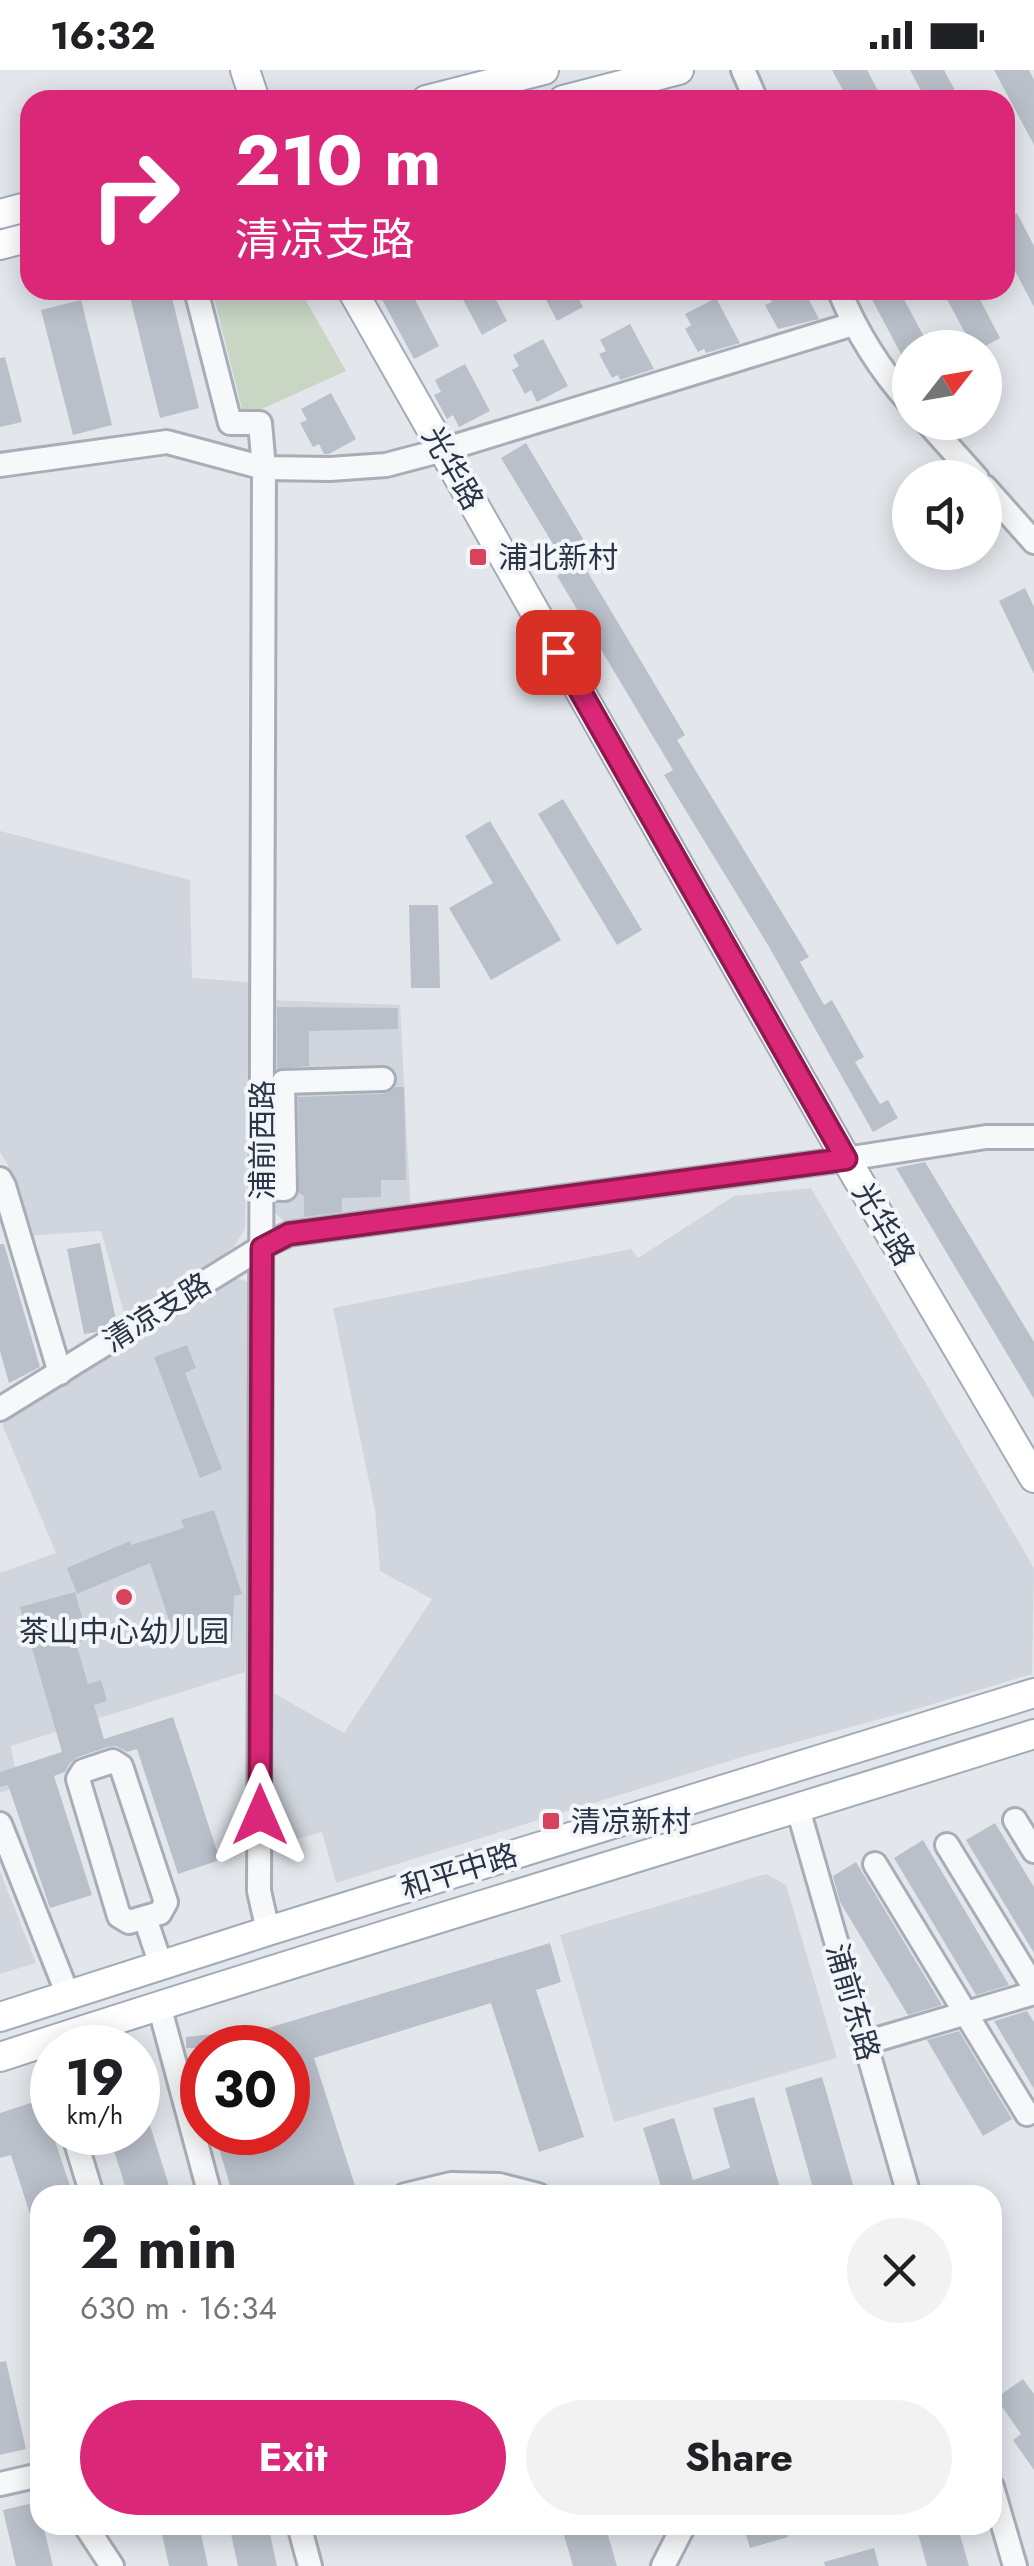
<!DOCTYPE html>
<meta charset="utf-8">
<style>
:root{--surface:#fff;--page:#f2f2f2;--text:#202124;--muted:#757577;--accent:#db2777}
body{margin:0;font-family:Jost,"Noto Sans SC",sans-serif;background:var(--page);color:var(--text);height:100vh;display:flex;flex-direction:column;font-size:38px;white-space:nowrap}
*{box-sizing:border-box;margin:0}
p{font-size:32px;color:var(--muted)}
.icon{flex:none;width:55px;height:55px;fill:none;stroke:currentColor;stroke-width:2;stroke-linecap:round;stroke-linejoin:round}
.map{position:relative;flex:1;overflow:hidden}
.sheet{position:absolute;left:30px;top:2115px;width:972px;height:350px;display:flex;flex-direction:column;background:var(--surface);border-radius:30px;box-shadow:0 5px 25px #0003}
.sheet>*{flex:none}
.guide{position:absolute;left:20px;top:20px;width:995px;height:210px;border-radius:30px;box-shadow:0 5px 25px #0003;background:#db2777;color:#fff;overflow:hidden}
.needle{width:65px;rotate:59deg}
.controls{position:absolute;left:892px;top:260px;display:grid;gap:20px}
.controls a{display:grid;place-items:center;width:110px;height:110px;border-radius:50%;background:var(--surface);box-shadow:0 5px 25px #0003;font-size:50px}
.speed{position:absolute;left:30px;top:1955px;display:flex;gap:20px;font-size:50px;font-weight:700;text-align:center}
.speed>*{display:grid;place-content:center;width:130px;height:130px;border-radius:50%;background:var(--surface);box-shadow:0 5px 25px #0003;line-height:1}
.speed small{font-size:25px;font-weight:400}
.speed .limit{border:15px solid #d22;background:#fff;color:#111}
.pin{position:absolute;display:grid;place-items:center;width:85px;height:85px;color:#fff;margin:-42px;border-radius:20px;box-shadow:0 5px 15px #0006}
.me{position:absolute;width:110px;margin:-55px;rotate:0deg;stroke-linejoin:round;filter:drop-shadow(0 0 8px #0008)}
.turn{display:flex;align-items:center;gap:35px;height:210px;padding:0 50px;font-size:45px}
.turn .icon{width:130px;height:130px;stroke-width:2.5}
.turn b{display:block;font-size:70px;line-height:85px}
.round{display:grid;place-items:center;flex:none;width:105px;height:105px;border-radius:52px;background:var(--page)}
.overview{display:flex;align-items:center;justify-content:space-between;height:170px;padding:0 50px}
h1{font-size:60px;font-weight:700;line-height:75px}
.button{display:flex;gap:20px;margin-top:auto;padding:20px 50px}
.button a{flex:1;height:115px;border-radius:60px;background:var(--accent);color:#fff;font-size:40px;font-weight:700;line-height:115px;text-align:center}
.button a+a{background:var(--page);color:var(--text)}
.status{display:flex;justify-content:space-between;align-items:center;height:70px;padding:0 50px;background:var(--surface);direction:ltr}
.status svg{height:28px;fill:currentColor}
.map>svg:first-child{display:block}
.built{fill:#d1d6de}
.green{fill:#c9d6c4}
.building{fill:#bac0ca}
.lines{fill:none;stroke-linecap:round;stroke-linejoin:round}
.minor-casing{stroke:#a8aeb7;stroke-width:28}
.major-casing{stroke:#a2abb8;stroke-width:32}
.minor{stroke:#f6f8fa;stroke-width:22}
.major{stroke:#fff;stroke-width:28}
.route-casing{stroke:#8e194d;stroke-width:25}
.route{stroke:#db2777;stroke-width:18}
.poi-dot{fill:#d7425c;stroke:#f3f6f9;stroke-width:4}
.labels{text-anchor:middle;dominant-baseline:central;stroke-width:8;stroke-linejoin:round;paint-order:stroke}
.street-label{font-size:30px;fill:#2a3446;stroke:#f3f6f9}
.poi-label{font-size:30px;fill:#2a3446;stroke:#f3f6f9;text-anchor:start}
</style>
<div class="status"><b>16:32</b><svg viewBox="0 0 49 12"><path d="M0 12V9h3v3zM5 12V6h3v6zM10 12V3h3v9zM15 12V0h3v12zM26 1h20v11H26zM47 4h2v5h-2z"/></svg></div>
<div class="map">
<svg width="1034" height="2496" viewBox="0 0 1034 2496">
<rect width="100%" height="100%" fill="#e3e7ec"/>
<g class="built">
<path d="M0,761l190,49 2,98 57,4 -4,247 -11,18 -107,76 -26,-92 -77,5 -11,-34 -5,-37 -8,-13z"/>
<path d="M269,930l131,5 11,209 -121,13 -18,-17z"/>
<path d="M811,1118l223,380 -2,106 -119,36 -171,47 -406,126 -14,-51 -51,14 -1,-155 74,42 88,-134 -52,-28 -5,-61 -42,-202 298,-59 7,9 96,-62z"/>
<path d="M232,1207l17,5 3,188 -7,202 -234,74 7,40 -18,7v-220l56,-20 -54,-129z"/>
<path d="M0,1801l36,92 -36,11z"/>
<path d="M766,1804l20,11 51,173 -223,64 -54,-187z"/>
</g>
<path class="green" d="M212,220h88l46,81 -102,46z"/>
<g class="building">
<path d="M832,0h35l16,30h-35z"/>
<path d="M910,0h34l16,30h-34z"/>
<path d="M994,0h35l5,10v65z"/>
<path d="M1017,143l17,33v61l-29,-55v-32z"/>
<path d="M140,220h30l29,118 -39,10 -31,-125z"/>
<path d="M377,220h33l29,56 -25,13z"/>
<path d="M458,220h33l16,31 -25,14z"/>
<path d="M541,220h33l9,17 -26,14z"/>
<path d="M765,220h39l15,29 -41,10 -13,-24 7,-3z"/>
<path d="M867,220h32l31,58h-20v23z"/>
<path d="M942,220h33l25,48 -18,10h-9z"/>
<path d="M716,228l24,45 -34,10 -2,-4 -6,3 -13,-23 6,-4 -6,-11z"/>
<path d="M81,230l31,125 -39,10 -32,-125z"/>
<path d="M630,254l24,45 -34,11 -2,-5 -6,3 -13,-24 7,-3 -6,-11z"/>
<path d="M543,269l25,47 -31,16 -6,-12 -6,4 -13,-24 7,-4 -6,-11z"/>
<path d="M5,287l17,65 -22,5v-69z"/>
<path d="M465,294l25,47 -31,16 -6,-12 -6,4 -13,-24 7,-3 -6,-12z"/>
<path d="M331,323l25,46 -27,15h-5l-5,-10 -6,3 -13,-24 7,-3 -6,-11z"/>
<path d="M526,373l59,99 -11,7 111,186 -8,5 132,217 -9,5 24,43 8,-5 32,57 -9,5 25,42 8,-4 10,18 -25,14 -105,-187 -104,-170 9,-5 -116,-194 11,-7 -67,-111z"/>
<path d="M1025,518l9,19v67l-35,-73z"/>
<path d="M563,729l79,131 -25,15 -79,-131z"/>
<path d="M490,751l71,119 -70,40 -42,-72 44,-25 -28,-47z"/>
<path d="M409,835h29l2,83h-29z"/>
<path d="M277,937l121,1v21l-89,2v35l-32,3z"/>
<path d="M396,1017h8l2,93h-25v17l-39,1v14l-38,5v-21l-5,-3 -1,-96 85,-3z"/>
<path d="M925,1092l109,180v57l-138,-231z"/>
<path d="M100,1173l16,77 -19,12 -13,2 -17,-85z"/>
<path d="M0,1174h4l36,123 -31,16 -9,-32z"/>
<path d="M187,1275l9,23 -11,5 37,96 -22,9 -46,-121z"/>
<path d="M214,1440l28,84 -8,2 -2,46 -16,-1v-19l-42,13 -24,-72 -73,31 -10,-26 63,-27 1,4 53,-17 -3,-8z"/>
<path d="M75,1522l13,47 -12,4 12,41 13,-4 6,21 -13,4 10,34 69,-22 47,143 -42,14 -41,-125 -10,3 -11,-6 -8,1 -30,10 -8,6 -5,9 -11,4 38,119 -42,13 -42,-123 -8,2v-15l62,-20 -42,-145z"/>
<path d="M995,1753l39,64v66l-68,-113z"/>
<path d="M923,1770l86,145 -33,10 -82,-137z"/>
<path d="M856,1792l86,143 -34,10 -68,-113 -7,-26z"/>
<path d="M550,1873l11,39 -25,8 48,147 -45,15 -48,-149 -177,55 44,137h-50l-2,-7 -25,7h-48l-19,-63h74v-84h-102v-11l36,-4 10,6z"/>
<path d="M1027,1941l7,11v67l-40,-68z"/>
<path d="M959,1961l53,88 -29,17 -56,-96z"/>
<path d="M822,2007l34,118h-41l-30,-107z"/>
<path d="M52,2026v36l21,63h-33v41h-3l-26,-81 -11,3v-45z"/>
<path d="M138,2027h3l31,98h-44l-20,-63h30z"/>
<path d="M754,2027l28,98h-126v-3l6,-2 -19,-62 31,-10 19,62 37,-12 -17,-60z"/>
<path d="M6,2291l20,88 -26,6v-93z"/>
<path d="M1023,2309l11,15v76l-21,-30 8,-6 -25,-36z"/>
<path d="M37,2432l3,23h3l10,41h-37l-13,-56z"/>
<path d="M160,2455h39l9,41h-39z"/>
<path d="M229,2455h39l9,41h-39z"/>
<path d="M561,2455h44l12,41h-44z"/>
<path d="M743,2455h42l3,12 -38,11z"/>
<path d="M936,2455h21l12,41h-42l-10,-36z"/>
<path d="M874,2478l5,18h-54l-1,-4z"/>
</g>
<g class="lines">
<g class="minor-casing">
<g id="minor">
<path d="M743,0l13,30"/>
<path d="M196,220l34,133h30l4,45 -5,1423 9,40"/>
<path d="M839,220c17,41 41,80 71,113"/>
<path d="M927,352l50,56"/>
<path d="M0,395l167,-23 97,26 66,1 56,-4 57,-15 410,-126"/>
<path d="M985,417l49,55"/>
<path d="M0,1109l4,7 56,187"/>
<path d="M262,1118l23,1 -2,-107 100,-3"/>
<path d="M0,1339l262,-162 27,-13 557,-75 140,-22h48"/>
<path d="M113,1691l8,5 45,136 -6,11 -31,9 -10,-6 -41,-137 5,-8z"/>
<path d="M798,1739l111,386"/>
<path d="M1015,1750l19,31"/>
<path d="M0,1754l68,171"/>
<path d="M947,1775l87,142"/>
<path d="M875,1794l152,250"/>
<path d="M145,1848l16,47"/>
<path d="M159,1935l51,190"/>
<path d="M865,1973l169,-50"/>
<path d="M77,2076l15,49"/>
<path d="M405,2125l46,-11 48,1 39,10"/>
<path d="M0,2414l40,-9"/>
<path d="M992,2417l23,79"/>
<path d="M85,2455l27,41"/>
<path d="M299,2455l11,41"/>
<path d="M663,2496l21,-41"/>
</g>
</g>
<g class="major-casing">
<g id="major">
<path d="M245,0l10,30"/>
<path d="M426,30l118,-30"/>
<path d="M563,30l116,-30"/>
<path d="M0,144l30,-8"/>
<path d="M0,175l30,-8"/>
<path d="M352,220l494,869 188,319"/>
<path d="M0,1947l268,-86 766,-238"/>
<path d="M0,1987c343,-112 690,-214 1034,-323"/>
</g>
</g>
<use href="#minor" class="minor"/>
<use href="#major" class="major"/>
</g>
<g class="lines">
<g class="route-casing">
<path id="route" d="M260,1745l2,-567 27,-14 557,-75 -288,-507"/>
</g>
<use href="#route" class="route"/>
</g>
<g class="poi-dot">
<rect x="468" y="477" width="20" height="20" rx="5"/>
<circle cx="124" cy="1527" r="10"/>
<rect x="541" y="1741" width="20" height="20" rx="5"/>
</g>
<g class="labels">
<g class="street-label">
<text transform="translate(453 398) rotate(60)">光华路</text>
<text transform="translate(262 1070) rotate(-90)">浦前西路</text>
<text transform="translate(884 1154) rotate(59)">光华路</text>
<text transform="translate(157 1242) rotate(-32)">清凉支路</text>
<text transform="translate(459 1801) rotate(-17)">和平中路</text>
<text transform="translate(853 1932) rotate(74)">浦前东路</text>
</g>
<g class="poi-label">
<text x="498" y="487">浦北新村</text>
<text x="124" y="1561" text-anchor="middle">茶山中心幼儿园</text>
<text x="571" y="1751">清凉新村</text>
</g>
</g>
</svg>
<div class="controls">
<a><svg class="needle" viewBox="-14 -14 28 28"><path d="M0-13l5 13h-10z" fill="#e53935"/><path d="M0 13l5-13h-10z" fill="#757577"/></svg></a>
<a><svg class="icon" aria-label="sound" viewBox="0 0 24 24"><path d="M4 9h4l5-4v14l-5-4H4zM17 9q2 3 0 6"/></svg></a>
</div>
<div class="speed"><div>19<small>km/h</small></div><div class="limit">30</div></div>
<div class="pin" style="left:558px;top:582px;background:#d93025"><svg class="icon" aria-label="arrive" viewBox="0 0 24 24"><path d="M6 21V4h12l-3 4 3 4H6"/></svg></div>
<svg class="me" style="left:260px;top:1745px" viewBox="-20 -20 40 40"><path d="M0-17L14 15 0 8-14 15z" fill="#db2777" stroke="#fff" stroke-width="4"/></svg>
<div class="guide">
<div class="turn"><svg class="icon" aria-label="right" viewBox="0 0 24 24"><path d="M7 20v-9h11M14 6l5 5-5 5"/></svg><div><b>210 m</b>清凉支路</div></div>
</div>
<section class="sheet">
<div class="overview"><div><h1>2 min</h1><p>630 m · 16:34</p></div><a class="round"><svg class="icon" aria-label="close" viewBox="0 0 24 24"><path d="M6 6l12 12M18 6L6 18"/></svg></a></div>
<div class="button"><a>Exit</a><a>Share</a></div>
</section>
</div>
